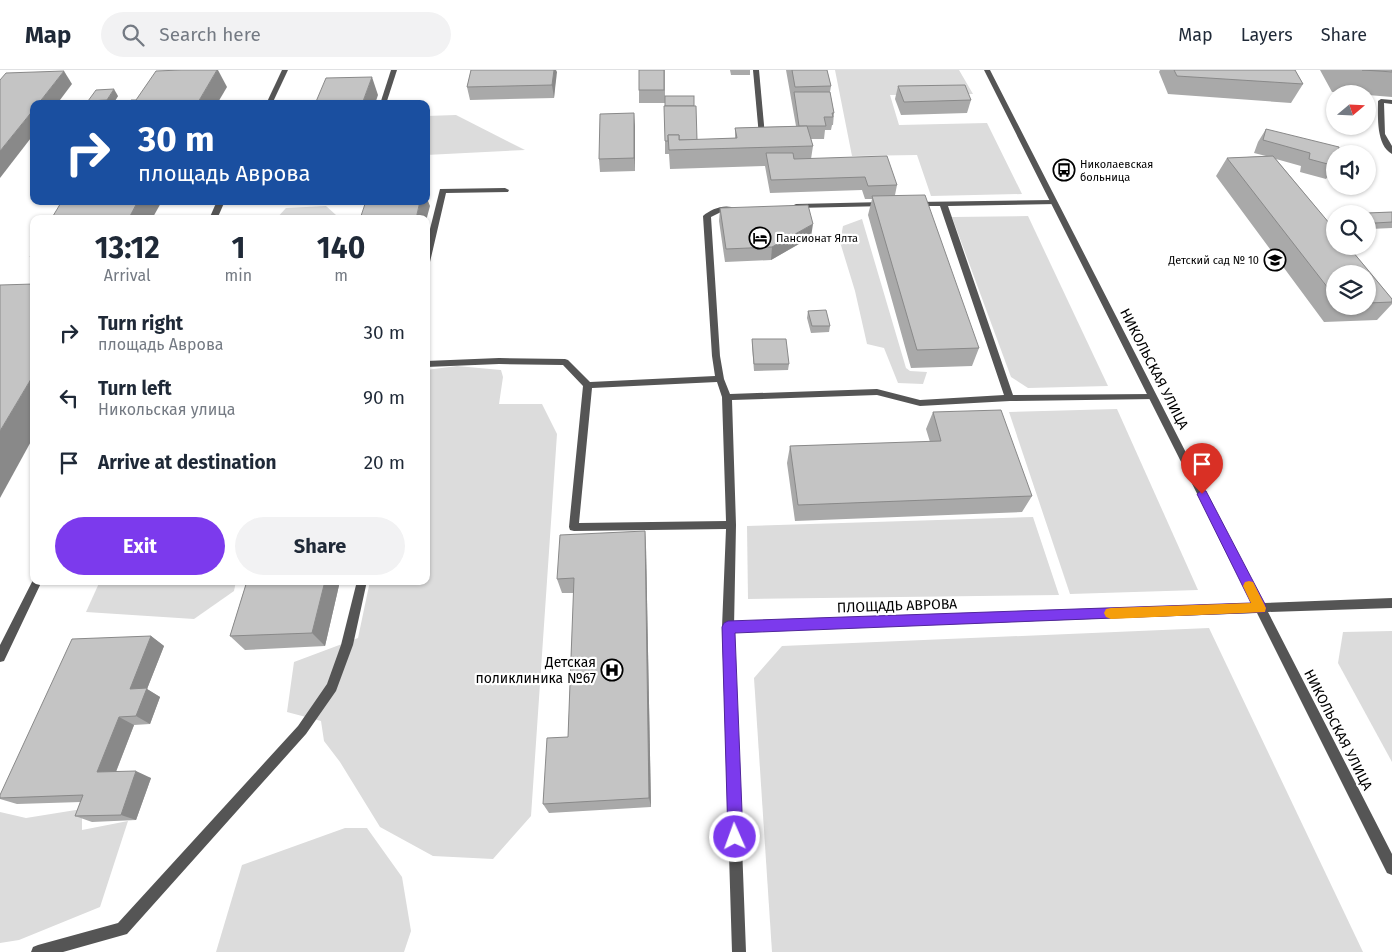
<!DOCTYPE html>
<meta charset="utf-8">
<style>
:root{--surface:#fff;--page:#f2f2f3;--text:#1f2937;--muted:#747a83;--line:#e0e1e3;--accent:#7c3aed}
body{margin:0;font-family:"Fira Sans",sans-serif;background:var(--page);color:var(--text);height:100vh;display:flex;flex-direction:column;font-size:19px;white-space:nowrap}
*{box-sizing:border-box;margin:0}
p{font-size:16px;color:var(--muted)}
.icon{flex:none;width:28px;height:28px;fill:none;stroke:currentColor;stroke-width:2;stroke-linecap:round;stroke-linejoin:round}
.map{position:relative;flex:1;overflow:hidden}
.panel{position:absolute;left:30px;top:145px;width:400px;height:370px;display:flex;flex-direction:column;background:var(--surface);border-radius:10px;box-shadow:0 1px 4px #0004}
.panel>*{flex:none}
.top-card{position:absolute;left:30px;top:30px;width:400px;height:105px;border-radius:10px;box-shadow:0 1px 4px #0004;background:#1a4fa0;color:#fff;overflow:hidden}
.needle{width:32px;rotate:71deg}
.buttons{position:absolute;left:1326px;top:15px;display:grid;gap:10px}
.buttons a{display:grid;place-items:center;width:50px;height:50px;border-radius:50%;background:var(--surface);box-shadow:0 1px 4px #0004;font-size:25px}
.pin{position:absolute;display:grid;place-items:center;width:42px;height:42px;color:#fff;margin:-51px -21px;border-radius:50% 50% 50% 0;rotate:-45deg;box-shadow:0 0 5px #0007}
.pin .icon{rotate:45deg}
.me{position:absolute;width:55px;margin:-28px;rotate:358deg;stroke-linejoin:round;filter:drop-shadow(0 0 4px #0008)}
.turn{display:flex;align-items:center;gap:18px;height:105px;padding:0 25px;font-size:22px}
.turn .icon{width:65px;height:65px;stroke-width:2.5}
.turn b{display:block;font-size:35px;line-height:42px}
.eta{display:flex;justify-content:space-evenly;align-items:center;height:85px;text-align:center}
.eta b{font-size:30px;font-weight:700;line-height:35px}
.action{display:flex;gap:10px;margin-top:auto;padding:10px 25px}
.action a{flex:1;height:58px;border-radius:30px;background:var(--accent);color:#fff;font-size:20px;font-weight:700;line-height:58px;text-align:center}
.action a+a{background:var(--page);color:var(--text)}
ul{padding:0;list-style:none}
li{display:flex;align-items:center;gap:15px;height:65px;padding:0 25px}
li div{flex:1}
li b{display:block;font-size:19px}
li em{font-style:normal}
header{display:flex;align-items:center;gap:30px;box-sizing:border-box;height:70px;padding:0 25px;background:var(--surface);border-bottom:1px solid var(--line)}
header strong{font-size:24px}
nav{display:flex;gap:28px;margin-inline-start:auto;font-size:18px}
.search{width:350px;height:45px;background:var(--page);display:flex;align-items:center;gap:12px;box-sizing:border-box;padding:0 18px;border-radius:28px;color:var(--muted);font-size:19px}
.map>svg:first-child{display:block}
.green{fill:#dcdcdc}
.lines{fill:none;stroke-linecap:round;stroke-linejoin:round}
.lane{fill:#555;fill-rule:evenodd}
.street{fill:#555;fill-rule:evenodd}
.wall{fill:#a9a9a9;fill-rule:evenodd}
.shaded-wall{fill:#898989}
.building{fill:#c4c4c4;stroke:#898989}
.route{fill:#7c3aed;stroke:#51269a}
.slow{fill:#f59e0b}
.labels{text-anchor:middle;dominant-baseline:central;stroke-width:4.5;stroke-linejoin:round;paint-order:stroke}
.far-poi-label{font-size:11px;fill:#000;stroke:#fff;text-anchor:start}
.street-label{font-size:14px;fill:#000;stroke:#fff}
.poi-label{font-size:14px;fill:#000;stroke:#fff;text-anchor:end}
</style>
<header>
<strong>Map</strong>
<div class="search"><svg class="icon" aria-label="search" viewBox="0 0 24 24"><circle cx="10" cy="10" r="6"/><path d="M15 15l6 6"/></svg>Search here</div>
<nav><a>Map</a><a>Layers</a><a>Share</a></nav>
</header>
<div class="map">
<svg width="1392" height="882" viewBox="0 0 1392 882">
<rect width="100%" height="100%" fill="#fff"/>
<g class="green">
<path d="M835,0h124l14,24 -83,1 9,30 88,-2 35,71 -91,2 -14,-41 -65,1z"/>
<path d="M456,45l69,35 -99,5v-39z"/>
<path d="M326,136l10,9 -2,4h-58l10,-11z"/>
<path d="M1028,146l80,170 -80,2 -17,-11 -59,-160z"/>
<path d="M862,149l44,149 4,3 17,1 -4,12 -25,-1 -14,-35 -17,-4 -12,-53 -15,-49 3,-16z"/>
<path d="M457,296l44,4 2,7 -4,27h43l15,30 -26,382 -38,43 -60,-3 -53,-29 -40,-65 -16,-21 -3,-20 -34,-9 7,-50 64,-24 12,-57h56v-211z"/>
<path d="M1117,339l81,181 -128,4 -61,-182z"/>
<path d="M1033,447l26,78 -311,4 -1,-73z"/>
<path d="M100,511h136l-2,10 -40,28 -108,-7z"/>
<path d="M1209,558l154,324h-591l-18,-274 28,-32z"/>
<path d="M1392,561v131l-54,-99 5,-31z"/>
<path d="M82,739v21l46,-9 -28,86 -81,33 -19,3v-131l26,6z"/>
<path d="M345,758h22l35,49 9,54 -7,21h-188l26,-87z"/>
</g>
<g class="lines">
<g class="lane">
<path d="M391,0h6l-11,34h-6z"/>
<path d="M753,0h6l6,66 -3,2 -3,-2z"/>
<path d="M1381,29l11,1v4l-8,-1 1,31 7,12v8c-16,-9 -14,-37 -14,-53z"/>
<path d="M505,118l4,2 -1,2 -62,1 -16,69 -4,2v-19l14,-56z"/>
<path d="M1053,130h3v4l-108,2 65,189 139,-1 5,3 -2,2 -145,2 -90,5 -43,-11 -145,5 4,125 -2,102 -2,4 -4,1 -4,-1 -2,-4 4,-98 -152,2 -4,-1 -1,-3 14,-141 -20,-21 -64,-1 -73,3v-6l73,-3 66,1 3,1 22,22 125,-6 -3,-20 -9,-140c8,-7 23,-13 33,-7l-1,2 -14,1 -10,5 9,139 4,23 6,15 147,-5 43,11 84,-5 -64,-189h-24l-4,-2 4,-2zM717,312l5,15 4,124 -147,2 13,-135z"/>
<path d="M884,132h3v4l-91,2 -4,-2 4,-2z"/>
<path d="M357,511h10l-14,64 -17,46 -30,43 -179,200 -64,18h-32l2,-5 5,-2 80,-22 180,-197 29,-42 14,-39z"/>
</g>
<g class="street">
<path d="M282,0h6l-16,34h-6z"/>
<path d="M984,0h6l273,533 129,-5v10l-124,4 124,242v21l-5,-2 -130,-260 -523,19 12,320h-14l-10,-325 2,-4 4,-1 524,-19z"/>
<path d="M217,131h8l-8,18h-8z"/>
<path d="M34,508v3h8l-38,80 -4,1v-17z"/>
</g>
</g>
<g class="wall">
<path d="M471,0h85l-2,28 -84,2 -3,-13z"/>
<path d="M639,0h26v26l29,10 3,34 38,-2v-10l61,-2 -10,-56h41l4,16 -1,6 4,21 -1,12h-1l-1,5h-6l-1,9h-13l2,7 -2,13 86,26 -2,10 84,153 -7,18 -61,2 -43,-153 4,-16h-7l-3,-9 -92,3 -5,-27 -95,3 -1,-15h-4v-51h-26z"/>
<path d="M730,0h20v5h-19z"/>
<path d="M1160,0h135l8,14 -12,19 -123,-9 -9,-22z"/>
<path d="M1320,0h72v27l-24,-2v-1l-36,-2z"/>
<path d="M898,16l73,14 -4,13 -66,2 -6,-16z"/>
<path d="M118,26l-5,8h-23l-2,-3z"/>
<path d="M634,43l1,58 -35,1 -1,-13z"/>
<path d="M1266,59l69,25v13l-9,12 -26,-7 1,-6 -25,-7 116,140v5l-15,16 -53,2 -108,-146 11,-18 39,-2 -12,-3 4,-11zM1335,204h33v32h-33z"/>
<path d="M289,131h53l-52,2z"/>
<path d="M720,138l91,29 -40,23 -46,2 -6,-41z"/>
<path d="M1392,142v16l-22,1 -2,-2v-13l-1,-1z"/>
<path d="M34,181v11l-4,-5z"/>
<path d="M808,241l22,15 -1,6 -18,1 -4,-15z"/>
<path d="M752,269l37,25 -1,6 -34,1 -2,-26z"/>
<path d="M933,342l99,84 -10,16 -227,9 -8,-58 3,-17 140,-4 -4,-13z"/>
<path d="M645,461l1,16 5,260 -102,6 -6,-9 25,-67 6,-144h-12l-5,-14z"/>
<path d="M247,511h93l-15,65 -80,4 -15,-14z"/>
<path d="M151,566l13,10 -17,43 13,8 -10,27 -16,1 -18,47 35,6 -15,42 -44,2 -17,-6 6,-14 -64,2 -17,-5v-4z"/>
</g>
<g class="shaded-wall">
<path d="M217,0h1l9,17 -10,17h-20z"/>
<path d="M554,0h2l1,2 -3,26 -2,-13z"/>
<path d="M64,1l8,13 -15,20h-19z"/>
<path d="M372,7l6,18 -3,9h-13z"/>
<path d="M114,19l4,7 -5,8h-4l-2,-4z"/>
<path d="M34,39v25l-34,44v-27z"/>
<path d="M634,43l1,13v45l-1,-13z"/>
<path d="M426,126l4,10 -4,15v-2h-10l4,-18h6z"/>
<path d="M138,131h24l-10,18h-21l-1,-3z"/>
<path d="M813,154l-2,13 -40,23 1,-13z"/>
<path d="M34,304v62l-34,62v-67z"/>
<path d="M645,461l1,16 5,260 -2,-9z"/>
<path d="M325,511h15l-15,65 -13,-13z"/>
<path d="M151,566l13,10 -17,43 13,8 -10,27 -14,-8 -6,-27z"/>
<path d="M119,647l15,8 -21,54 -16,-7z"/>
<path d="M136,701l15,7 -15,42 -15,-5z"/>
</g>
<g class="building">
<path d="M181,0h36l-20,34h-68l2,-4h5l20,-29z"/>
<path d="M471,0h83l-2,15 -85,2z"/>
<rect x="639" y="0" width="25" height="20"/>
<path d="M792,0h35l4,16 -36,1z"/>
<path d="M1174,0h121l8,14 -126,-8z"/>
<path d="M1362,0h30v2l-13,-1z"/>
<path d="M64,1l-26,33h-4v5l-34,42v-71l6,-7z"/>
<path d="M372,7l-10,27h-47l11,-26z"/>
<path d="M965,15l6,15 -67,2 -6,-16z"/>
<path d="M114,19l-7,11 -19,1 8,-11z"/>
<path d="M794,22h36l4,21h-2l1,4h-9l2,9h-27z"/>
<rect x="665" y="26" width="29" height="10"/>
<path d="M664,36h32l1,34h-18v-5h-11v6h-3z"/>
<path d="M634,43v45l-35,1 1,-45z"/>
<path d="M807,56l6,20 -144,4 -1,-15h11v5l58,-2 -2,-10z"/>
<path d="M1266,59l73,18 -1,7h-3v12l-26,-7 1,-6 -47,-13z"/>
<path d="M766,83h27l1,6 93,-3 10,29 -29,1 -3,-9 -94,3z"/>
<path d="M1273,86l62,74v16h13l44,53v3l-24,1v-29h-33v23l-108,-139z"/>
<path d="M925,125l54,153 -62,2 -45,-154z"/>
<path d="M62,131h76l-8,15h3l-2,3h-76l2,-3h-4z"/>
<path d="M366,131h54l-4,18h-56z"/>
<path d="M808,135l5,19 -41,23 -46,2 -6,-41z"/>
<path d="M1392,142v10l-17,1 -8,-10z"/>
<path d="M34,181v6h-4z"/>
<path d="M34,214v90l-34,57v-146z"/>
<path d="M826,240l4,16h-18l-4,-15z"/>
<path d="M752,269h34l3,25h-35z"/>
<path d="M1001,340l31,86 -234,9 -8,-59 151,-5 -8,-29z"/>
<path d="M645,461l4,267 -106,6 4,-66 21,-1 6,-159 -17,1 3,-44z"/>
<path d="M247,511h78l-13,52 -82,3z"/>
<path d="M151,566l-21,53 17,-1 -11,28 -17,1 -22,55 39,-1 -15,44 -46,1 8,-21 -83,3v-3l72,-156z"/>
</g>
<path class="route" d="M1202,420l4,1 59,113 1,4 -1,4 -530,21 8,204 -2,6 -6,2 -5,-2 -2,-6 -6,-210 2,-4 4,-2 523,-18 -54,-109z"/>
<path class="slow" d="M1249,511l4,1 13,26 -1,4 -154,7 -5,-2 -2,-4 2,-4 5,-1 140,-5 -8,-17 2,-4z"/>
<defs>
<g id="bus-ring" transform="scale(1.125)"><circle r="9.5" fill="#fff" stroke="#000" stroke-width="1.5"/><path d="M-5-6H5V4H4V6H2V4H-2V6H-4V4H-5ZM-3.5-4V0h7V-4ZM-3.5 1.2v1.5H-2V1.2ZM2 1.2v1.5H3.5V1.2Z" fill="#000"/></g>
<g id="hotel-ring" transform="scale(1.125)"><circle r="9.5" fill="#fff" stroke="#000" stroke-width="1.5"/><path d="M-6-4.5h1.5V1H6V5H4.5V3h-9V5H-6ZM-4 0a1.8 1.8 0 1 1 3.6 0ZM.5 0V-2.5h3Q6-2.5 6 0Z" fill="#000"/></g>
<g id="school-ring" transform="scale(1.125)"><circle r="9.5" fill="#fff" stroke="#000" stroke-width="1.5"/><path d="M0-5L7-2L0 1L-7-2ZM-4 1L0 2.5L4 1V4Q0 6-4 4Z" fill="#000"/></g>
<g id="hospital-ring" transform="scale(1.125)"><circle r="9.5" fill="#fff" stroke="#000" stroke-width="1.5"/><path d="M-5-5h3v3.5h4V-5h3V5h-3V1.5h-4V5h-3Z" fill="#000"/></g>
</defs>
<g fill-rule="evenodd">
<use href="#bus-ring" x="1064" y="100"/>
<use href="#hotel-ring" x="760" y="168"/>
<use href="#school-ring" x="1275" y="190"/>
<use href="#hospital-ring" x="612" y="600"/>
</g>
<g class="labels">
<g class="far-poi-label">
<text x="1080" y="94">Николаевская<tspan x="1080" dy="13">больница</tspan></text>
<text x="776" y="168">Пансионат Ялта</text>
<text x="1259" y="190" text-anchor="end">Детский сад № 10</text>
</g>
<g class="street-label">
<text transform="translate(1154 299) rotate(63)">НИКОЛЬСКАЯ УЛИЦА</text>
<text transform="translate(897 536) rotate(-2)">ПЛОЩАДЬ АВРОВА</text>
<text transform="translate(1338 660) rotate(63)">НИКОЛЬСКАЯ УЛИЦА</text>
</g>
<g class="poi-label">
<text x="596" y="592">Детская<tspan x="596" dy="16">поликлиника №67</tspan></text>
</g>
</g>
</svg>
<div class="buttons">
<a><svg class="needle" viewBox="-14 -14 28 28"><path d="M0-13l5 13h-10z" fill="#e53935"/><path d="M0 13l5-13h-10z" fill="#747a83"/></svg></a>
<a><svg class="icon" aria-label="sound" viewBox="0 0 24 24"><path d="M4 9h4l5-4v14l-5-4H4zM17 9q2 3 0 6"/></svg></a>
<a><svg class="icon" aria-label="search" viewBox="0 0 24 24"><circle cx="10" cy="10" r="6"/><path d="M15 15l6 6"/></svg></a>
<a><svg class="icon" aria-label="layers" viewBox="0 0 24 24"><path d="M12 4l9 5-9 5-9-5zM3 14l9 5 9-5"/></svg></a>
</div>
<div class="pin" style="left:1202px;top:424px;background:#d93025"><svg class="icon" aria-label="arrive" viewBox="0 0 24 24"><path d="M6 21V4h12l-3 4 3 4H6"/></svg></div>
<svg class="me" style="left:735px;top:767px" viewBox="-20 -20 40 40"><circle r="17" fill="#7c3aed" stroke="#fff" stroke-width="3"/><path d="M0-11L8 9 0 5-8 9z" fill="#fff"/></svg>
<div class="top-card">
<div class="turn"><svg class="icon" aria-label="right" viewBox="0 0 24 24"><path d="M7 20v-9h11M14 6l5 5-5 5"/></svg><div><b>30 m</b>площадь Аврова</div></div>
</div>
<section class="panel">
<div class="eta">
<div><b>13:12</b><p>Arrival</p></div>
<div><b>1</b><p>min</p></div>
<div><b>140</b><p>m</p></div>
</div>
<ul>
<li><svg class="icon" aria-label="right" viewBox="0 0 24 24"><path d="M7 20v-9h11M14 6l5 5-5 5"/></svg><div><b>Turn right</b><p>площадь Аврова</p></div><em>30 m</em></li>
<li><svg class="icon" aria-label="left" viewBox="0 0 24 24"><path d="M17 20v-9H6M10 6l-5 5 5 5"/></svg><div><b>Turn left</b><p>Никольская улица</p></div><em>90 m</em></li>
<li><svg class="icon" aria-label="arrive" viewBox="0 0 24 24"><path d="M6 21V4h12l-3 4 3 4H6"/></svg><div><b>Arrive at destination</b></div><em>20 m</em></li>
</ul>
<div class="action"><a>Exit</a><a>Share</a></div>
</section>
</div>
